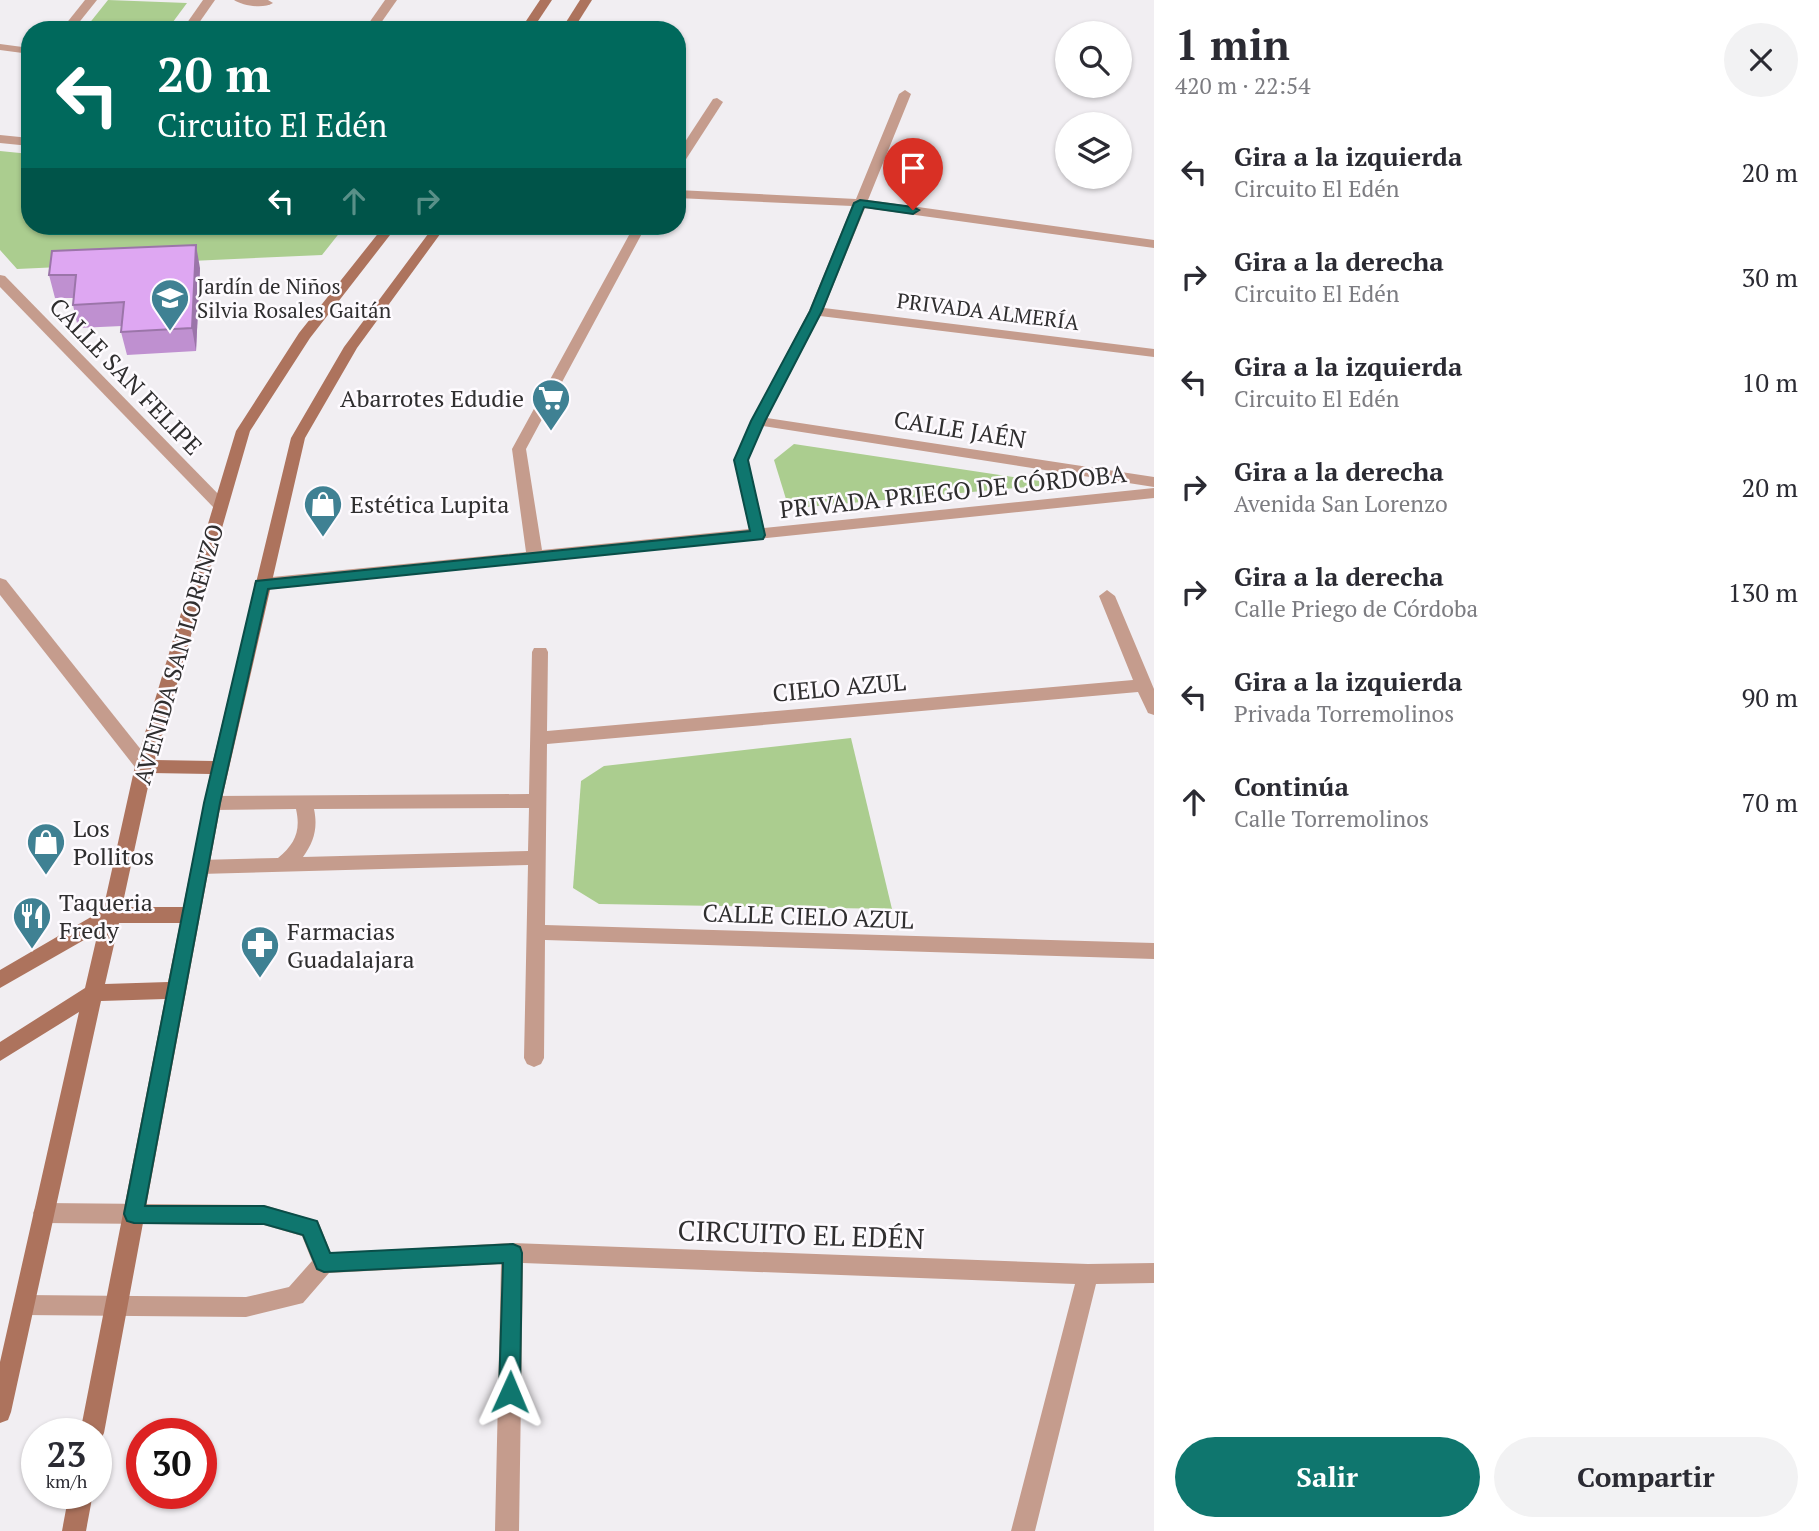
<!DOCTYPE html>
<html lang="es">
<meta charset="utf-8">
<style>
:root{--surface:#fff;--page:#f2f2f3;--text:#2b2b33;--muted:#7c7c81;--accent:#0f766e}
body{margin:0;font-family:"PT Serif",serif;background:var(--page);color:var(--text);height:100vh;display:flex;flex-direction:column;font-size:26px;white-space:nowrap}
*{box-sizing:border-box;margin:0}
p{font-size:23px;color:var(--muted)}
.icon{flex:none;width:38px;height:38px;fill:none;stroke:currentColor;stroke-width:2;stroke-linecap:round;stroke-linejoin:round}
.map{position:relative;flex:1;overflow:hidden}
.drawer{display:flex;flex-direction:column;background:var(--surface);width:665px}
.drawer>*{flex:none}
.top-card{position:absolute;left:21px;top:21px;width:665px;height:214px;border-radius:28px;box-shadow:0 2px 5px #0004;background:#00695c;color:#fff;overflow:hidden}
.tools{position:absolute;left:1055px;top:21px;display:grid;gap:14px}
.tools a{display:grid;place-items:center;width:77px;height:77px;border-radius:50%;background:var(--surface);box-shadow:0 2px 5px #0004;font-size:35px}
.speed{position:absolute;left:21px;top:1418px;display:flex;gap:14px;font-size:35px;font-weight:700;text-align:center}
.speed>*{display:grid;place-content:center;width:91px;height:91px;border-radius:50%;background:var(--surface);box-shadow:0 2px 5px #0004;line-height:1}
.speed small{font-size:18px;font-weight:400}
.speed .limit{border:10px solid #d22;background:#fff;color:#111}
.pin{position:absolute;display:grid;place-items:center;width:60px;height:60px;color:#fff;margin:-72px -30px;border-radius:50% 50% 50% 0;rotate:-45deg;box-shadow:0 0 7px #0007}
.pin .icon{rotate:45deg}
.me{position:absolute;width:77px;margin:-38px;rotate:1deg;stroke-linejoin:round;filter:drop-shadow(0 0 5px #0008)}
.turn{display:flex;align-items:center;gap:24px;height:147px;padding:0 21px;font-size:32px}
.turn .icon{width:91px;height:91px;stroke-width:2.5}
.turn b{display:block;font-size:49px;line-height:60px}
.lanes{display:flex;align-items:center;height:66px;padding:0 21px;background:#0003;justify-content:center;gap:35px;direction:ltr}
.lanes .off{opacity:.35}
.round{display:grid;place-items:center;flex:none;width:74px;height:74px;border-radius:37px;background:var(--page)}
.summary{display:flex;align-items:center;justify-content:space-between;height:119px;padding:0 21px}
h1{font-size:42px;font-weight:600;line-height:52px}
.cta{display:flex;gap:14px;margin-top:auto;padding:14px 21px}
.cta a{flex:1;height:80px;border-radius:42px;background:var(--accent);color:#fff;font-size:28px;font-weight:600;line-height:80px;text-align:center}
.cta a+a{background:var(--page);color:var(--text)}
ul{padding:0;list-style:none}
li{display:flex;align-items:center;gap:21px;height:105px;padding:0 21px}
li div{flex:1}
li b{display:block;font-size:26px}
li em{font-style:normal}
main{display:flex;flex:1;min-height:0}
.map>svg:first-child{display:block}
.green{fill:#abcd8f}
.lines{fill:none;stroke-linecap:round;stroke-linejoin:round}
.street{fill:#c59c8d;fill-rule:evenodd}
.secondary{fill:#ad735d;fill-rule:evenodd}
.wall{fill:#bf90d0}
.shaded-wall{fill:#9b75a9}
.building{fill:#dea7f2;stroke:#9b75a9;stroke-width:2}
.route{fill:#0f766e;stroke:#0a4d48;stroke-width:2}
.labels{text-anchor:middle;dominant-baseline:central;stroke-width:5;stroke-linejoin:round;paint-order:stroke}
.far-poi-label{font-size:21px;fill:#2f2e2f;stroke:#fefbff;text-anchor:start}
.far-street-label{font-size:21px;fill:#2f2e2f;stroke:#fefbff}
.street-label{font-size:24px;fill:#2f2e2f;stroke:#fefbff}
.poi-label{font-size:24px;fill:#2f2e2f;stroke:#fefbff;text-anchor:start}
.near-street-label{font-size:28px;fill:#2f2e2f;stroke:#fefbff}
</style>
<main>
<div class="map">
<svg width="1154" height="1531" viewBox="0 0 1154 1531">
<rect width="100%" height="100%" fill="#f1eef2"/>
<g class="green">
<path d="M108,0l79,3 -20,27h-83z"/>
<path d="M0,151l30,3v72h315l-23,29 -305,14 -17,-19z"/>
<path d="M794,444l266,40 -253,23 -21,-8 -12,-39z"/>
<path d="M851,738l41,171 -293,-5 -26,-16 8,-107 23,-15z"/>
</g>
<g class="lines">
<g class="street">
<path d="M85,0h12l-24,30h-12z"/>
<path d="M203,0h12l-21,30h-12z"/>
<path d="M234,0h34l5,3c-9,6 -30,3 -39,-3z"/>
<path d="M385,0h12l-21,30h-12z"/>
<path d="M0,44l30,4v6l-30,-4z"/>
<path d="M905,90l6,4 -43,106 286,40v8l-289,-40 -41,100 330,41v8l-334,-41 -53,102 387,59v10l-391,-61 -15,34 16,68 390,-40v10l-892,92 -6,-2 -2,-4 2,-4 6,-2 264,-26 -14,-103 122,-223h12l-120,223 16,101 207,-21 -15,-69 17,-39 58,-110 43,-105 -175,-8v-8l179,9 43,-105z"/>
<path d="M717,98l6,4 -42,65 -4,1v-14l36,-55z"/>
<path d="M0,135l30,3v8l-30,-3z"/>
<path d="M0,275l5,1 220,225 3,4 -3,4h-10l-215,-222z"/>
<path d="M0,578l6,2 144,181 3,5 -3,5h-12l-138,-176z"/>
<path d="M1107,590l8,6 39,93v26l-6,-2 -10,-21 -591,52 -2,181 609,18v16l-609,-19 -1,118 -3,6 -7,3 -7,-3 -3,-6 4,-193 -328,9 -6,-2 -3,-5 3,-5 6,-2 78,-2c17,-14 23,-27 18,-49l-84,1 -6,-2 -3,-5 3,-5 6,-2 317,-2 3,-142 2,-4h12l2,4 -1,79 586,-51 -34,-84zM529,808l-1,43 -225,6c11,-15 15,-29 11,-48z"/>
<path d="M44,1203l220,2 54,16 13,32 181,-10 576,21 66,-1v20l-58,1 -61,247h-24l64,-247 -552,-21 -4,268h-24l6,-267 -172,9 -26,30 -57,14 -222,-2 -8,-3 -3,-7 3,-7 8,-3 222,2 43,-10 23,-26 -10,-25 -38,-11 -220,-2 -8,-3 -3,-7 3,-7z"/>
</g>
<g class="secondary">
<path d="M540,0h12l-20,30h-12z"/>
<path d="M580,0h12l-19,30h-12z"/>
<path d="M384,226h13l-87,112 -60,93 -95,329 58,1 78,-323 53,-91 90,-121h12l-89,122 -52,90 -84,365 -117,630 -4,8 -4,2v-10h-16l85,-434 -64,2 -90,411 -3,8 -8,3v-61l79,-350 -79,49v-19l85,-54 13,-56 -98,56v-18l103,-60 32,-144 101,-335 63,-98zM151,773l59,1 -27,133h-61zM119,923h61l-12,59 -63,2z"/>
<path d="M69,1493h24l-7,38h-24z"/>
</g>
</g>
<path class="wall" d="M200,268l-4,83 -69,4 -6,-23 1,-6 -44,2 -5,-23 1,-7h-19l-6,-23z"/>
<path class="shaded-wall" d="M196,245l4,23 -4,83 -4,-23z"/>
<path class="building" d="M196,245l-4,83 -71,4 3,-30 -51,3 3,-30h-27l3,-24z"/>
<path class="route" d="M860,200l53,7 6,3 -6,4 -49,-7 -42,104 -57,110 -17,39 17,75 -2,4 -495,50 -48,214 -75,403h119l53,15 13,32 183,-9 7,3 2,6 -2,139 -3,7 -7,3 -8,-3 -3,-7 4,-129 -179,9 -7,-3 -14,-34 -39,-11 -130,-1 -7,-2 -3,-7 80,-411 52,-222 494,-50 -16,-71 17,-39 59,-110 44,-108z"/>
<defs>
<g id="school-pin" transform="scale(2.0125)"><path d="M0 17L-7.5 6A9.5 9.5 0 1 1 7.5 6Z" fill="#3f8193" stroke="#fefbff"/><path d="M0-5L7-2L0 1L-7-2ZM-4 1L0 2.5L4 1V4Q0 6-4 4Z" fill="#fff"/></g>
<g id="supermarket-pin" transform="scale(2.0125)"><path d="M0 17L-7.5 6A9.5 9.5 0 1 1 7.5 6Z" fill="#3f8193" stroke="#fefbff"/><path d="M-6-5.5h2.5l.6 2H6L4.5 2H-2.5L-4.4-4H-6ZM-1.5 3.2a1.3 1.3 0 1 0 .1 0ZM3 3.2a1.3 1.3 0 1 0 .1 0Z" fill="#fff"/></g>
<g id="shop-pin" transform="scale(2.0125)"><path d="M0 17L-7.5 6A9.5 9.5 0 1 1 7.5 6Z" fill="#3f8193" stroke="#fefbff"/><path d="M-5-2.5h2.3a2.7 3.5 0 0 1 5.4 0H5L5.5 6h-11ZM-1.5-2.5h3a1.5 2.3 0 0 0-3 0Z" fill="#fff"/></g>
<g id="restaurant-pin" transform="scale(2.0125)"><path d="M0 17L-7.5 6A9.5 9.5 0 1 1 7.5 6Z" fill="#3f8193" stroke="#fefbff"/><path d="M-5-6h1v4h1v-4h1v4h1v-4h1v5L-1.5 .5V6h-2V.5L-5-1ZM5-6V6H3V1.5H1.5Q1.5-4 5-6Z" fill="#fff"/></g>
<g id="pharmacy-pin" transform="scale(2.0125)"><path d="M0 17L-7.5 6A9.5 9.5 0 1 1 7.5 6Z" fill="#3f8193" stroke="#fefbff"/><path d="M-2-6h4v4h4v4h-4v4h-4v-4h-4v-4h4Z" fill="#fff"/></g>
</defs>
<g fill-rule="evenodd">
<use href="#school-pin" x="170" y="298"/>
<use href="#supermarket-pin" x="551" y="398"/>
<use href="#shop-pin" x="323" y="504"/>
<use href="#shop-pin" x="46" y="842"/>
<use href="#restaurant-pin" x="32" y="916"/>
<use href="#pharmacy-pin" x="260" y="945"/>
</g>
<g class="labels">
<g class="far-poi-label">
<text x="197" y="286">Jardín de Niños<tspan x="197" dy="24">Silvia Rosales Gaitán</tspan></text>
</g>
<g class="far-street-label">
<text transform="translate(988 311) rotate(7)">PRIVADA ALMERÍA</text>
</g>
<g class="street-label">
<text transform="translate(126 376) rotate(46)">CALLE SAN FELIPE</text>
<text transform="translate(960 429) rotate(9)">CALLE JAÉN</text>
<text transform="translate(953 491) rotate(-6)">PRIVADA PRIEGO DE CÓRDOBA</text>
<text transform="translate(178 654) rotate(-74)">AVENIDA SAN LORENZO</text>
<text transform="translate(839 687) rotate(-5)">CIELO AZUL</text>
<text transform="translate(808 916) rotate(2)">CALLE CIELO AZUL</text>
</g>
<g class="poi-label">
<text x="524" y="398" text-anchor="end">Abarrotes Edudie</text>
<text x="350" y="504">Estética Lupita</text>
<text x="73" y="828">Los<tspan x="73" dy="28">Pollitos</tspan></text>
<text x="59" y="902">Taqueria<tspan x="59" dy="28">Fredy</tspan></text>
<text x="287" y="931">Farmacias<tspan x="287" dy="28">Guadalajara</tspan></text>
</g>
<g class="near-street-label">
<text transform="translate(801 1234) rotate(2)">CIRCUITO EL EDÉN</text>
</g>
</g>
</svg>
<div class="tools">
<a><svg class="icon" aria-label="search" viewBox="0 0 24 24"><circle cx="10" cy="10" r="6"/><path d="M15 15l6 6"/></svg></a>
<a><svg class="icon" aria-label="layers" viewBox="0 0 24 24"><path d="M12 4l9 5-9 5-9-5zM3 14l9 5 9-5"/></svg></a>
</div>
<div class="speed"><div>23<small>km/h</small></div><div class="limit">30</div></div>
<div class="pin" style="left:913px;top:210px;background:#d93025"><svg class="icon" aria-label="arrive" viewBox="0 0 24 24"><path d="M6 21V4h12l-3 4 3 4H6"/></svg></div>
<svg class="me" style="left:510px;top:1392px" viewBox="-20 -20 40 40"><path d="M0-17L14 15 0 8-14 15z" fill="#0f766e" stroke="#fff" stroke-width="4"/></svg>
<div class="top-card">
<div class="turn"><svg class="icon" aria-label="left" viewBox="0 0 24 24"><path d="M17 20v-9H6M10 6l-5 5 5 5"/></svg><div><b>20 m</b>Circuito El Edén</div></div>
<div class="lanes"><svg class="icon" aria-label="left" viewBox="0 0 24 24"><path d="M17 20v-9H6M10 6l-5 5 5 5"/></svg><svg class="icon off" aria-label="ahead" viewBox="0 0 24 24"><path d="M12 20V5M6 11l6-6 6 6"/></svg><svg class="icon off" aria-label="right" viewBox="0 0 24 24"><path d="M7 20v-9h11M14 6l5 5-5 5"/></svg></div>
</div>
</div>
<section class="drawer">
<div class="summary"><div><h1>1 min</h1><p>420 m · 22:54</p></div><a class="round"><svg class="icon" aria-label="close" viewBox="0 0 24 24"><path d="M6 6l12 12M18 6L6 18"/></svg></a></div>
<ul>
<li><svg class="icon" aria-label="left" viewBox="0 0 24 24"><path d="M17 20v-9H6M10 6l-5 5 5 5"/></svg><div><b>Gira a la izquierda</b><p>Circuito El Edén</p></div><em>20 m</em></li>
<li><svg class="icon" aria-label="right" viewBox="0 0 24 24"><path d="M7 20v-9h11M14 6l5 5-5 5"/></svg><div><b>Gira a la derecha</b><p>Circuito El Edén</p></div><em>30 m</em></li>
<li><svg class="icon" aria-label="left" viewBox="0 0 24 24"><path d="M17 20v-9H6M10 6l-5 5 5 5"/></svg><div><b>Gira a la izquierda</b><p>Circuito El Edén</p></div><em>10 m</em></li>
<li><svg class="icon" aria-label="right" viewBox="0 0 24 24"><path d="M7 20v-9h11M14 6l5 5-5 5"/></svg><div><b>Gira a la derecha</b><p>Avenida San Lorenzo</p></div><em>20 m</em></li>
<li><svg class="icon" aria-label="right" viewBox="0 0 24 24"><path d="M7 20v-9h11M14 6l5 5-5 5"/></svg><div><b>Gira a la derecha</b><p>Calle Priego de Córdoba</p></div><em>130 m</em></li>
<li><svg class="icon" aria-label="left" viewBox="0 0 24 24"><path d="M17 20v-9H6M10 6l-5 5 5 5"/></svg><div><b>Gira a la izquierda</b><p>Privada Torremolinos</p></div><em>90 m</em></li>
<li><svg class="icon" aria-label="ahead" viewBox="0 0 24 24"><path d="M12 20V5M6 11l6-6 6 6"/></svg><div><b>Continúa</b><p>Calle Torremolinos</p></div><em>70 m</em></li>
</ul>
<div class="cta"><a>Salir</a><a>Compartir</a></div>
</section>
</main>
